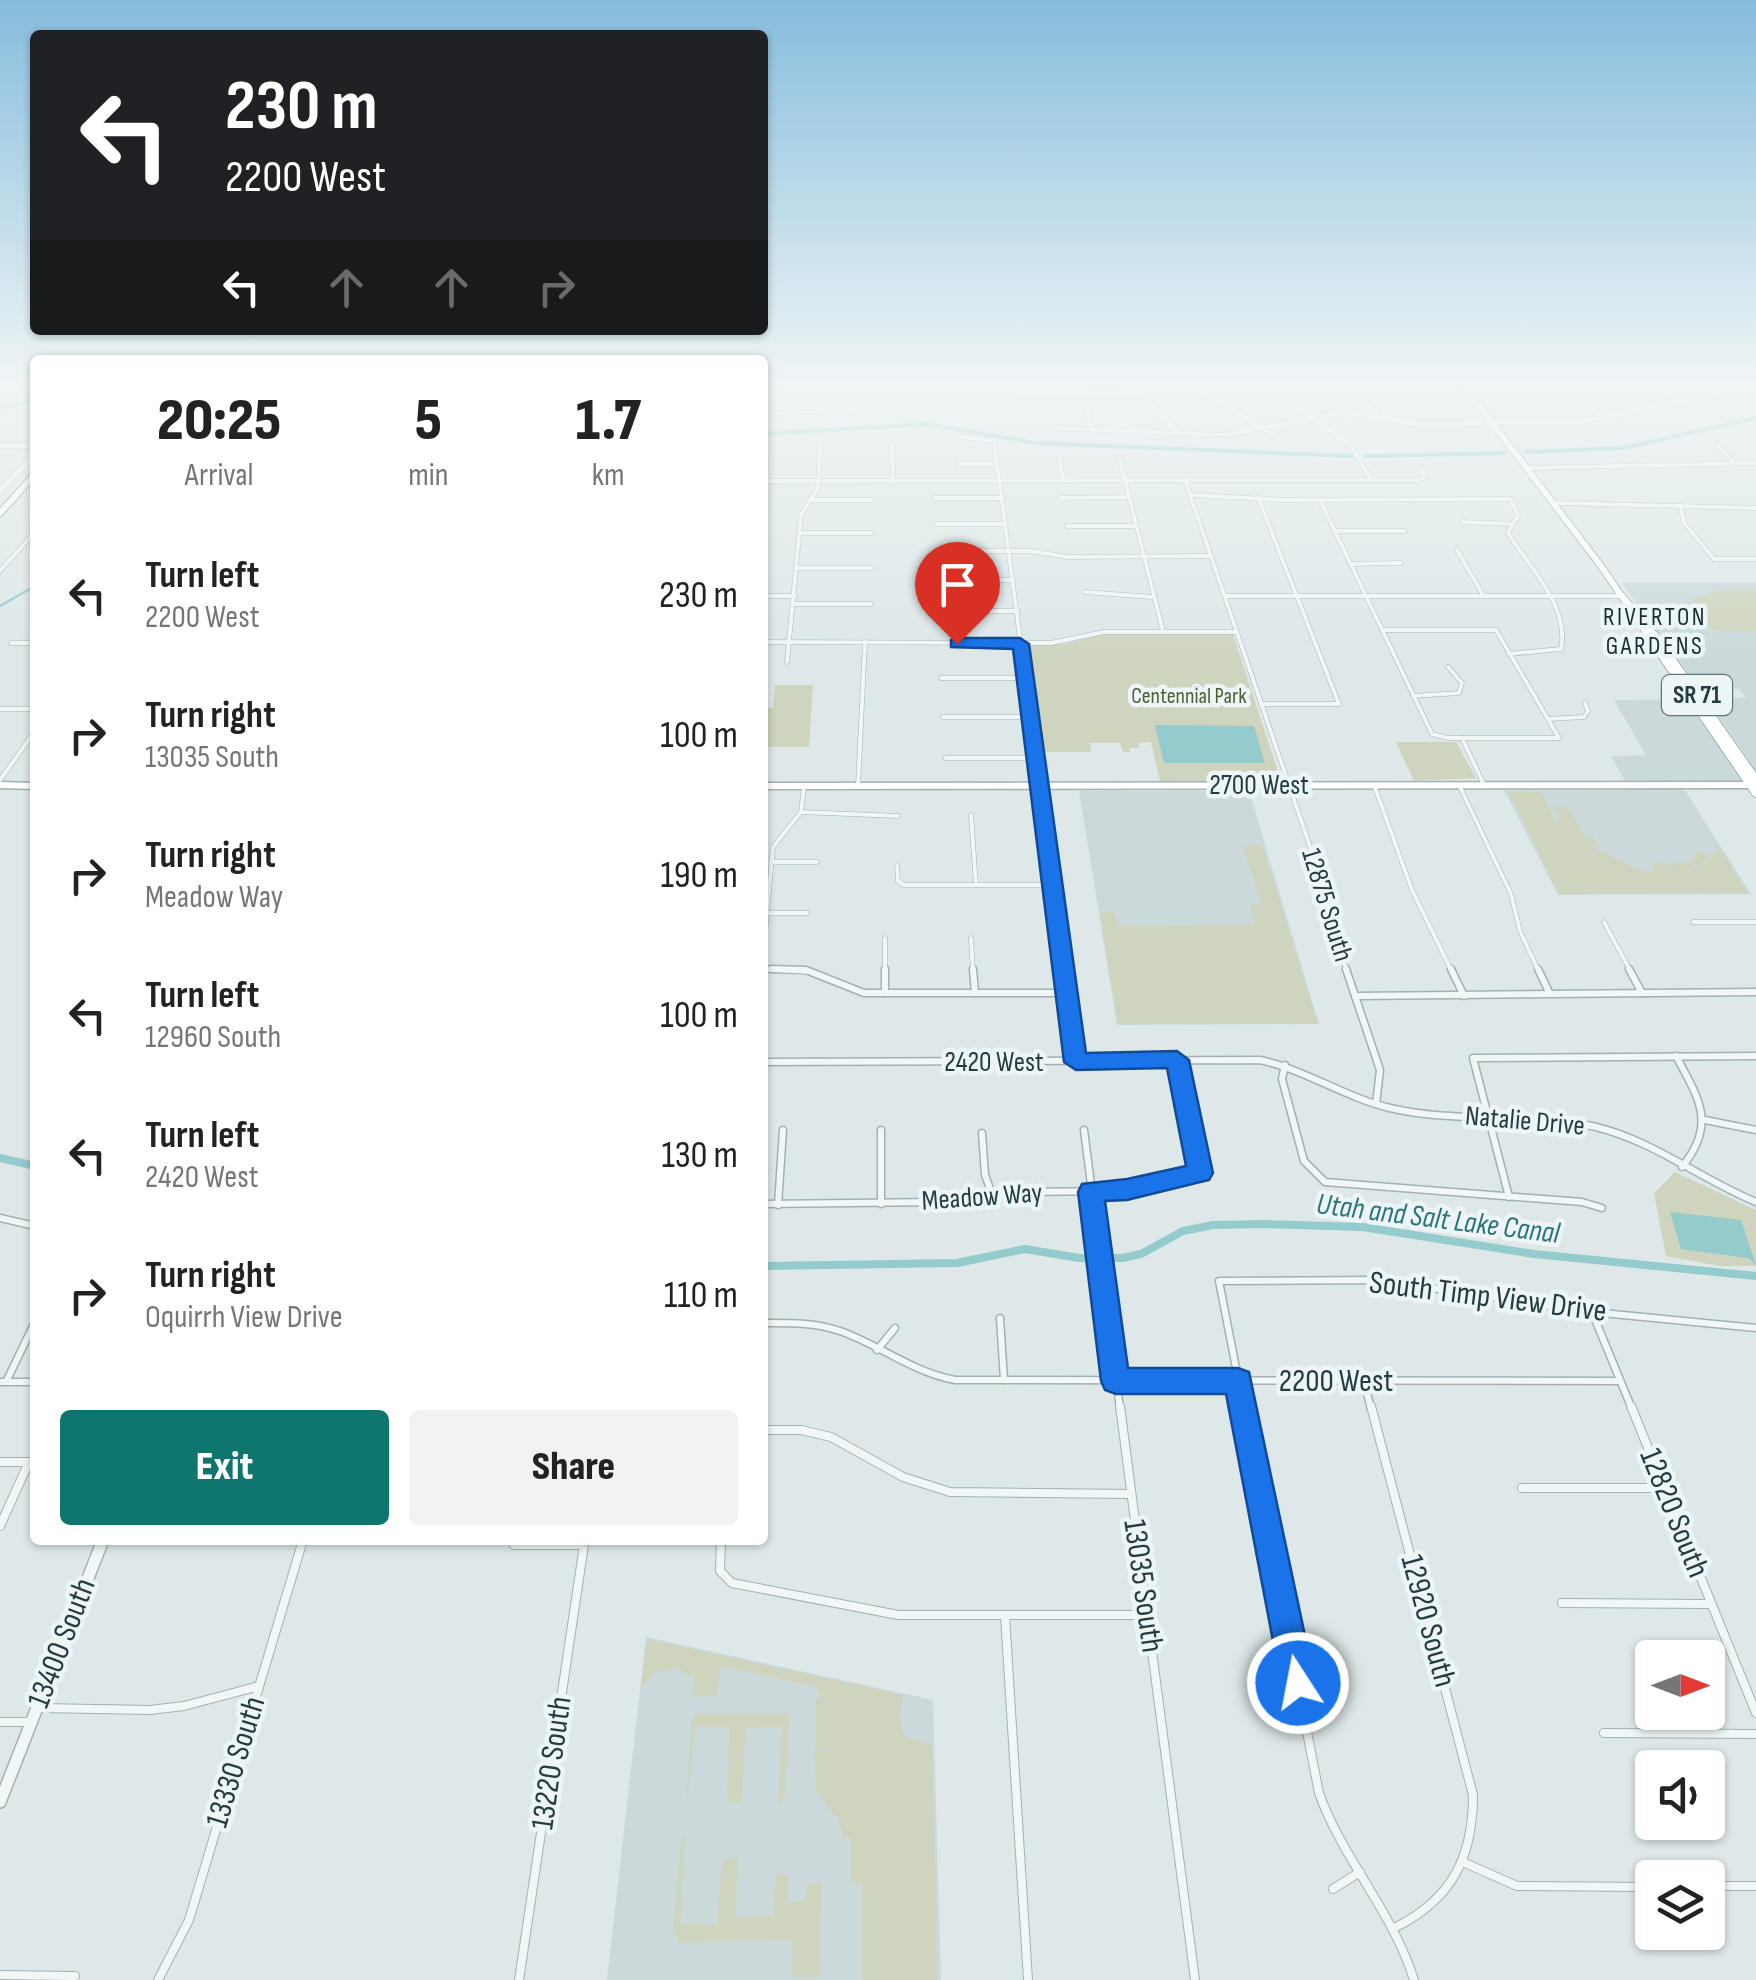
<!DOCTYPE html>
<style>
:root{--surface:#fff;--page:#f2f2f2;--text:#222;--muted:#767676;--accent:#0f766e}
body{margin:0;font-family:"Sofia Sans Condensed",sans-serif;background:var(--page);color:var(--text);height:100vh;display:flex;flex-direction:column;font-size:38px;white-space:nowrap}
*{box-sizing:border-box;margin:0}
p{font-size:32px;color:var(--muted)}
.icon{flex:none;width:55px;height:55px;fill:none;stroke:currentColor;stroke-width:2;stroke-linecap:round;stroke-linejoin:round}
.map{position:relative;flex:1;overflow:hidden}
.details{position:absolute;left:30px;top:355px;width:738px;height:1190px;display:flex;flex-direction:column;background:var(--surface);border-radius:10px;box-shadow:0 2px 8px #0004}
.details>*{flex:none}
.guide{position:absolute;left:30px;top:30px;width:738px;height:305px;border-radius:10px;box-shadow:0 2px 8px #0004;background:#202124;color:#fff;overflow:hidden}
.needle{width:65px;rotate:90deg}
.buttons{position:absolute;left:1635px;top:1640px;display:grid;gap:20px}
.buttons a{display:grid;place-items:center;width:90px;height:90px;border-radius:10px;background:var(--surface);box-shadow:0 2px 8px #0004;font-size:50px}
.pin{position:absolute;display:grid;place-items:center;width:85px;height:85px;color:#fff;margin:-102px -42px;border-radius:50% 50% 50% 0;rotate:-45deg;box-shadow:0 0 10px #0007}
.pin .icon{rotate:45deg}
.me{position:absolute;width:110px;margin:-55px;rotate:349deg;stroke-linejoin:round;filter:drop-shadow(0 0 8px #0008)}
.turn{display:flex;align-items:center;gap:35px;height:210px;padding:0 30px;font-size:45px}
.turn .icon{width:130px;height:130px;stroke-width:2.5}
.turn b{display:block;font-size:70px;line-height:85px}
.lanes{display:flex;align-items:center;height:95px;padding:0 30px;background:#0003;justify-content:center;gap:50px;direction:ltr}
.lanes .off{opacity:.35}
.eta{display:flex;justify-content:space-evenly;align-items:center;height:170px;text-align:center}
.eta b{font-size:60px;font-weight:800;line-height:70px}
.button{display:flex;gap:20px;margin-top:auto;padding:20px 30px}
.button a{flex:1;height:115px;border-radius:10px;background:var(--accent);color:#fff;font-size:40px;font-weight:800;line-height:115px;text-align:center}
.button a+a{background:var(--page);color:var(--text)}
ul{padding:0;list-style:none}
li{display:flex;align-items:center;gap:30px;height:140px;padding:0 30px}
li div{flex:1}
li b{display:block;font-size:38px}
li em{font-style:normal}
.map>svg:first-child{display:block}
.built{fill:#cbd9db}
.green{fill:#ced4be}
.water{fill:#94cbcd}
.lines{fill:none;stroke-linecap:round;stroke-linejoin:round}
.stream{stroke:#94cbcd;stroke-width:2.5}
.canal-far1{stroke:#94cbcd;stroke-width:4}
.canal{stroke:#94cbcd;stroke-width:8}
.minor-far2-casing{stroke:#a3b1b4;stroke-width:5}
.minor-far1-casing{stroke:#a3b1b4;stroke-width:9}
.minor-casing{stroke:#a3b1b4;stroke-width:10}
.tertiary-far1-casing{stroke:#a3b1b4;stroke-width:6}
.tertiary-casing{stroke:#a3b1b4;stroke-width:14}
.secondary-casing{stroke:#a3b1b4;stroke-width:9}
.primary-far1-casing{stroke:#9cb3b6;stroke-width:8}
.primary-casing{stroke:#9cb3b6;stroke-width:10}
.motorway-casing{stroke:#839da1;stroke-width:8}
.minor-far2{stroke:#f1f6f7;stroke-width:4}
.minor-far1{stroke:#f1f6f7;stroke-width:6}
.minor{stroke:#f1f6f7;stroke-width:8}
.tertiary-far1{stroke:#f1f6f7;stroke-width:5}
.tertiary{stroke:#f1f6f7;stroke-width:11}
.secondary{stroke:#fff;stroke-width:6}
.primary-far1{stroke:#fff;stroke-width:6}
.primary{stroke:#fff;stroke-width:8}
.motorway{stroke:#fff;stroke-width:6}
.route{fill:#1a73e8;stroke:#114b97;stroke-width:2.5}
.labels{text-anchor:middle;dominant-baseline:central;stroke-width:9;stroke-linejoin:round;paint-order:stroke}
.far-park-label{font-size:22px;fill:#4f5f31;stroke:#edf5f6}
.far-neighbourhood-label{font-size:25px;letter-spacing:2.5px;fill:#182d32;stroke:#edf5f6}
.shield{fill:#edf5f6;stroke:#617478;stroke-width:2.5}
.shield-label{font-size:25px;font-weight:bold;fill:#253d42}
.street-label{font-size:28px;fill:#253d42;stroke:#edf5f6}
.water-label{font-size:30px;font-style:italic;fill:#2b747a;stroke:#edf5f6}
.near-street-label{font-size:32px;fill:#253d42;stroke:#edf5f6}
</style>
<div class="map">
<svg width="1756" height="1980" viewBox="0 0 1756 1980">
<rect width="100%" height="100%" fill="#dee8e9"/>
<g class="built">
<path d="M1622,583h134v199l-131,-1 -14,-25 35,-1 -32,-55 87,-1 53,69 -46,-67 38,-4 -7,-8h-40z"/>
<path d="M1684,789l67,105 -193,1 -54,-105z"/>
<path d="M1079,791h170l70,233 -202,1z"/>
<path d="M646,1637l287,63 8,280h-334z"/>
</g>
<g class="green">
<path d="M1723,589l33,1v41c-27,1 -54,5 -65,-24l3,-10z"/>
<path d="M1104,634h129l48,147h-121l-9,-39 -13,1 1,5h-9v4h-7l-3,-9h-30l1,9h-45l-5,-7 -15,-99 37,-2z"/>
<path d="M775,685h38l-4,62h-46v-39h10z"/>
<path d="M1396,742h60l20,36 -62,3z"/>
<path d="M1509,792h32l16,31 4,-1 -8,-15h15l22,39 -4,-10h7l6,10 -7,1 50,24h13l-4,-8h19l5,8 -3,-8h16l11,-13 10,5 -10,12 -8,-3 6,7 23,-23 28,45 -189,1z"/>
<path d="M1243,845h19l56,179h-200l-18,-112h14l5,14 136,-1 -5,-21 11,-1z"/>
<path d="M1675,1172l81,38v56h-36l-54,-10 -12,-63z"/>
<path d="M647,1639l256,56 -4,23 5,19 28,7 5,236h-75v-96l-11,-1v-45h-7l-4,-15 -24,-33 -1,-41 20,-2h-19v-49l4,-1 -3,-10 -97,-21 -4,30 -23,1 1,-24 -4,4 -11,-8 -23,2 -15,17z"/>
<path d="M695,1714h94l-4,83 -7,7 4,-77 -36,1 -5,75 -14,-1 3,-75h-34l-10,82 5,-86z"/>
<path d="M685,1834l-5,90h37l6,-66h15l-3,59 38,-1 3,-42h12v28l16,-1 4,-17 13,-1 -2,94h-27l1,-37 -114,2 -6,-9 8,-94z"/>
</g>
<g class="water">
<path d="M1155,725l99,1 11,37h-101z"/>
<path d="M1670,1212l71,8 15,45 -8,-7 -67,-9z"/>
</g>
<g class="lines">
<path class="stream" d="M0,606l35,-20"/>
<g class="canal-far1">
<path d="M0,408l35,-7"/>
<path d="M762,434l164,-10 109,19 317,13"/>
<path d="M1526,452l97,-4 133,-30"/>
<path d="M1365,456l140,-3"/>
</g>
<g class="canal">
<path d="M0,1158l35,8"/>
<path d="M762,1266l195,-3 68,-14 54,9h43l19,-4 42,-23 30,-6 52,-1 98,3 171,27 222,22"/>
</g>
<g class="minor-far2-casing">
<g id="minor-far2">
<path d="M1273,382l10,16 67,46 21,36"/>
<path d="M1644,382l36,18"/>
<path d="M0,389l34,-6"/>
<path d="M1338,392h31l10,17 -5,7"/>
<path d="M1013,393l197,2 71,45"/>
<path d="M1083,393l9,36"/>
<path d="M1148,393l4,13 27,27"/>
<path d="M1574,394l30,23"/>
<path d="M823,411l1,-29"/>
<path d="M762,414l106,-5"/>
<path d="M1053,428l172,7 122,-23 68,12 160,-1 181,-37"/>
<path d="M961,437l33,4 70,531"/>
<path d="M892,445l1,36"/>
<path d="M1717,445l17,18"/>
<path d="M0,446h35"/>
<path d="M1059,459l5,22"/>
<path d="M1120,461l43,170"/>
<path d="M958,464h40"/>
<path d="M1528,468l228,-5"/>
<path d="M1185,480l134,393 5,29 23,70"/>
<path d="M762,481l657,-1 6,-3 -4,-8"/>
<path d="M1191,495l93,5 226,-1 8,16 -10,18c21,34 62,73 53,116l-52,5"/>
<path d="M1258,497l81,207h-78"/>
<path d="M934,498h69"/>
<path d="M1060,498l67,-1"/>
<path d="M810,500h62"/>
<path d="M1320,500l112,234 16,4h111"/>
<path d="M1555,503l201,5"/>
<path d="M1680,505l4,18 30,36h42"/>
<path d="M1462,522l51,2"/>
<path d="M936,524h70"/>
<path d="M1067,526h67"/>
<path d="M1335,531h70"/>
<path d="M800,533h72"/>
<path d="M1457,550l26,45"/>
<path d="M937,551h94l36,6 142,-1"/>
<path d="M1350,564l51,-1"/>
<path d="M797,568h75"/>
<path d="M0,571l35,-39"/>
<path d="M935,580h78"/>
<path d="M1085,592l67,5"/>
<path d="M762,596h33"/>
<path d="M1225,596h397"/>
<path d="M794,604h77"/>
<path d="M937,611h81"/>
<path d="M1382,630h114l63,108"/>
<path d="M762,642l289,1 53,-11h132"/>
<path d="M11,643h24"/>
<path d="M787,662l14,-147 17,-27 2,-41"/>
<path d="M941,678h85"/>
<path d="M1413,696l46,-3 3,-10 -14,-16"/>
<path d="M0,709h35"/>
<path d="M943,717h88"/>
<path d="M1548,719l36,-2 4,-6 -3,-8"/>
<path d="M1462,738l22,47"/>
<path d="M945,758h92"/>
<path d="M0,780l35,-49"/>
<path d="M1374,785l38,105 40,82"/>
<path d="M1459,785l52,109 9,37 19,41"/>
<path d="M858,786l7,-144"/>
<path d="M801,812l97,4"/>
<path d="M971,815l5,70"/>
<path d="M771,862h46"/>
<path d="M897,866l1,15 6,4h148"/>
<path d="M767,913h40"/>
<path d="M1604,922l27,50"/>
<path d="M1693,922h63"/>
<path d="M885,938v34"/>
<path d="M971,938l2,34"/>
<path d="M762,966l11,-119 28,-35 3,-26"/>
<path d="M762,969l48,3"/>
</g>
</g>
<g class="minor-far1-casing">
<g id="minor-far1">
<path d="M771,969l35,1 58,23h203"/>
<path d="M885,969v24"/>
<path d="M973,969l2,24"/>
<path d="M1064,969l12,93"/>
<path d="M1346,969l34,101 -4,34"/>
<path d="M1451,969l13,27"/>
<path d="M1538,969l11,23"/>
<path d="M1629,969l13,24"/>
<path d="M1355,996l401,-4"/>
<path d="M1676,1056c23,43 41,68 6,111"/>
<path d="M762,1062l498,-2c46,10 84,37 130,48 67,16 138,3 206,19 58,14 106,53 160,75"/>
<path d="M1285,1065l-3,14 22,82 21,21 257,20 20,6"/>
<path d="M1705,1120l51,10"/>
<path d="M881,1130v74"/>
<path d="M1084,1130l36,279"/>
<path d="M982,1133l3,42 7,19"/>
<path d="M1509,1197l-36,-139 283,-2"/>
<path d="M762,1204l178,-2 66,-10 115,-1 79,-18 -23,-114"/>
<path d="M778,1205l5,-75"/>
<path d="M0,1218l35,8"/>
<path d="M1592,1312l40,97"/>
<path d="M1000,1318l4,62"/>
<path d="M762,1323c26,0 53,-1 78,8 40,14 72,41 115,49l665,1"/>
<path d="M877,1350l18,-22"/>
<path d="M1364,1381l7,28"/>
<path d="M0,1382h35"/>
<path d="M6,1382l29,-60"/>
<path d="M1244,1409l-25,-128 159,-1 214,32 164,16"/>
</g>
</g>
<g class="minor-casing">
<g id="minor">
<path d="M1120,1406l75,574"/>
<path d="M1243,1406l76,387c24,67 74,119 95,187"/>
<path d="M1371,1406l102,389c0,62 -21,104 -77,132"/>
<path d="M1631,1406l125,307"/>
<path d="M762,1430h39l30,7 72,40 47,15 180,2"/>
<path d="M0,1462h29l-29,64"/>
<path d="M1522,1488h142"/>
<path d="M515,1540l-1,5h70l-65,435"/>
<path d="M721,1540l-1,31 12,12 166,32h248"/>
<path d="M1562,1603l147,1"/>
<path d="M1005,1616l23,364"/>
<path d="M40,1708l110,2 34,-4 75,-20"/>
<path d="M0,1722h31"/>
<path d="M1604,1733l152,1"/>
<path d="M1465,1863l52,23 135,1"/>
<path d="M1708,1886h48"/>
<path d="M1333,1889l27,-17"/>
<path d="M0,1975l75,1"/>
<path d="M158,1980l31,-60 114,-380"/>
</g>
</g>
<g class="tertiary-far1-casing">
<path id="tertiary-far1" d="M0,491l35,-37"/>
</g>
<g class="tertiary-casing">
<path id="tertiary" d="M0,1802l103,-262"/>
</g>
<g class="secondary-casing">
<g id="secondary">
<path d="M0,785l35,1"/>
<path d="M762,786l994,-1"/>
</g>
</g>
<g class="primary-far1-casing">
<g id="primary-far1">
<path d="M1461,382l140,184 49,72"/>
<path d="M1622,596l35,42"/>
</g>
</g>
<g class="primary-casing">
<g id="primary">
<path d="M1649,636l107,157"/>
<path d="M1655,636l101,144"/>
</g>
</g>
<g class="motorway-casing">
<path id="motorway" d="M0,513l35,-39"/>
</g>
<use href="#minor-far2" class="minor-far2"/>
<use href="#minor-far1" class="minor-far1"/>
<use href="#minor" class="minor"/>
<use href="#tertiary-far1" class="tertiary-far1"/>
<use href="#tertiary" class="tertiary"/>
<use href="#secondary" class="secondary"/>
<use href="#primary-far1" class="primary-far1"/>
<use href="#primary" class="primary"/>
<use href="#motorway" class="motorway"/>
</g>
<linearGradient id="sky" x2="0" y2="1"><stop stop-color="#86bddd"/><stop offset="0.58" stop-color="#f0f5f5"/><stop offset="1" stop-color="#f0f5f5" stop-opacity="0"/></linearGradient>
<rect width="1756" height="659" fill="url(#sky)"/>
<path class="route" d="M957,638h63l9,6 57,409 91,-2 12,9 24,113 -4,7 -82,20 -22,1 23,167h110l11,4 66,311 -5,12 -12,5 -12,-5 -5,-12 -55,-289h-110l-11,-4 -4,-9 -23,-189 4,-8 45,-5 59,-13 -19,-98 -91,2 -12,-8 -51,-413 -62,-2v-7z"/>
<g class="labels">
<g class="far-park-label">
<text x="1189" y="696">Centennial Park</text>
</g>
<g class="far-neighbourhood-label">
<text x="1655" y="617">RIVERTON<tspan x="1655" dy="29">GARDENS</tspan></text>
</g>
<rect class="shield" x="1662" y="675" width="70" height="40" rx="8"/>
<g class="shield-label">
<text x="1697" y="695">SR 71</text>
</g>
<g class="street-label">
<text x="1259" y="785">2700 West</text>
<text transform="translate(1327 905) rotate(73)">12875 South</text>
<text x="994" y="1062">2420 West</text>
<text transform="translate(1525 1121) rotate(5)">Natalie Drive</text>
<text transform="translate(982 1197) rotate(-4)">Meadow Way</text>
</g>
<g class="water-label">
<text transform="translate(1438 1219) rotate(7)">Utah and Salt Lake Canal</text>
</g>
<g class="near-street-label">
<text transform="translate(1488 1297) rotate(7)">South Timp View Drive</text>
<text x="1336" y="1381">2200 West</text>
<text transform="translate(1674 1513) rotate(68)">12820 South</text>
<text transform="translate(1143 1586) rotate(82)">13035 South</text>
<text transform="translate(1428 1621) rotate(75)">12920 South</text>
<text transform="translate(62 1643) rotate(-69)">13400 South</text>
<text transform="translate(236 1762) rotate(-73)">13330 South</text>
<text transform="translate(552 1763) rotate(-82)">13220 South</text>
</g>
</g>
</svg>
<div class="buttons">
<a><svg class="needle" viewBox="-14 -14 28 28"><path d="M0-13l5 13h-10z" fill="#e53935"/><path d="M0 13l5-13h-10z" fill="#767676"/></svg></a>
<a><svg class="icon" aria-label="sound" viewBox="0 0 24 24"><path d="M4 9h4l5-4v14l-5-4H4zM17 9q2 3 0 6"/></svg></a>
<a><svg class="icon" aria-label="layers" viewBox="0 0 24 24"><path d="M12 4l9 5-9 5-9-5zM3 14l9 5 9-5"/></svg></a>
</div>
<div class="pin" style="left:957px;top:644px;background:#d93025"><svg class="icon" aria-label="arrive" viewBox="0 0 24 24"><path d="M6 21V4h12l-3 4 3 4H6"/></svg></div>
<svg class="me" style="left:1298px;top:1683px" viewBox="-20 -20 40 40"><circle r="17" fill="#1a73e8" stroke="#fff" stroke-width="3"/><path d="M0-11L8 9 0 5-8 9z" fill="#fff"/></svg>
<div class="guide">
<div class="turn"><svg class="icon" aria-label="left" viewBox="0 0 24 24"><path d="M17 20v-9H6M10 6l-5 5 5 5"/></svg><div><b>230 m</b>2200 West</div></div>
<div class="lanes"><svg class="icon" aria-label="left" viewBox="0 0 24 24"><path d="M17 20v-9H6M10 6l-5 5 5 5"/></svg><svg class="icon off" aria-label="ahead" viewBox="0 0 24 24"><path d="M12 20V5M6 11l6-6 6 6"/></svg><svg class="icon off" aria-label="ahead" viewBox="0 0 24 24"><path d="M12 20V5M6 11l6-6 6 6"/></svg><svg class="icon off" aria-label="right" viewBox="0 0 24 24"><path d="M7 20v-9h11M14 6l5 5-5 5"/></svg></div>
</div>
<section class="details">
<div class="eta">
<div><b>20:25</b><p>Arrival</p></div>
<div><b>5</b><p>min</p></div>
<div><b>1.7</b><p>km</p></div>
</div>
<ul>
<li><svg class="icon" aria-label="left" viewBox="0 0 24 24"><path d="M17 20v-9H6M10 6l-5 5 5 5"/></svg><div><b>Turn left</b><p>2200 West</p></div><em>230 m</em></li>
<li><svg class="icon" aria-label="right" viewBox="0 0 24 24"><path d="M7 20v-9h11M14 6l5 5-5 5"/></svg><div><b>Turn right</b><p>13035 South</p></div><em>100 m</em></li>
<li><svg class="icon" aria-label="right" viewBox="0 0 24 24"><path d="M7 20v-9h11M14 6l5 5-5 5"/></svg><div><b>Turn right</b><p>Meadow Way</p></div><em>190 m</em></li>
<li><svg class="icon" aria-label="left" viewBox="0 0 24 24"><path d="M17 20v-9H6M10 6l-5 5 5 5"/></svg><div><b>Turn left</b><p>12960 South</p></div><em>100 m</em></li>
<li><svg class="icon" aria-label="left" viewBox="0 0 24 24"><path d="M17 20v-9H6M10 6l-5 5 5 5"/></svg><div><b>Turn left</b><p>2420 West</p></div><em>130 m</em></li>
<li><svg class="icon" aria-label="right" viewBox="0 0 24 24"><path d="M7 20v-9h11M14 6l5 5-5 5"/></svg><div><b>Turn right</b><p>Oquirrh View Drive</p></div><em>110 m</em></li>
</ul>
<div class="button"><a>Exit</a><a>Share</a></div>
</section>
</div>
